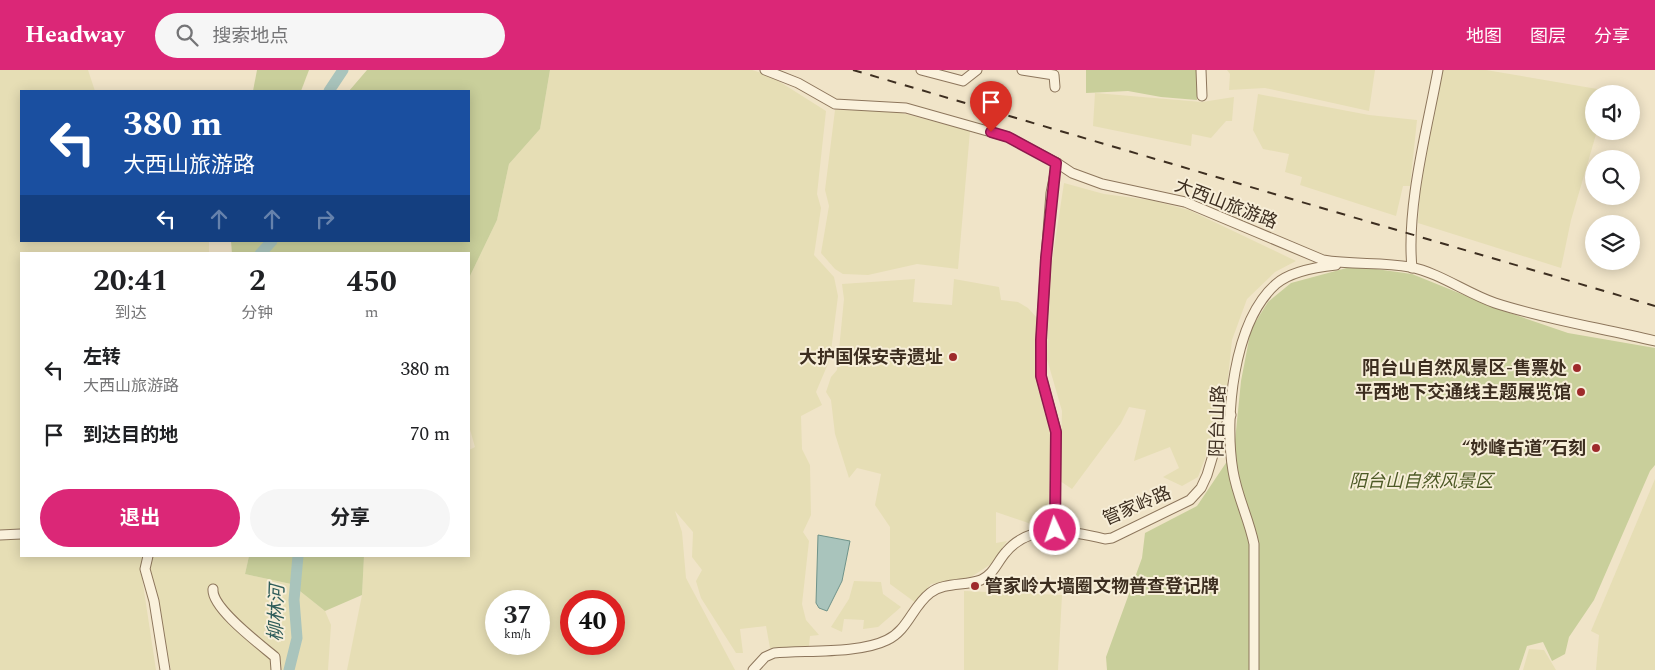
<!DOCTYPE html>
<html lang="zh">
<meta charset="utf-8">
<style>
:root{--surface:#fff;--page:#f6f6f6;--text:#202124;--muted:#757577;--accent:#db2777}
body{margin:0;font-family:Spectral,"Noto Sans SC",serif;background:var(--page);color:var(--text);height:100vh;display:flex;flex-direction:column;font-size:19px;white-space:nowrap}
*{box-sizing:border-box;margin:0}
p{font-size:16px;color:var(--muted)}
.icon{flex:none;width:28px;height:28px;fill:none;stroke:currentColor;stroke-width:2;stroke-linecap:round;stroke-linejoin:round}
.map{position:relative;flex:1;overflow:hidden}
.details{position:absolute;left:20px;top:182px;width:450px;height:305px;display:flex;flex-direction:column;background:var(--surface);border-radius:0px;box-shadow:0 2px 12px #0003}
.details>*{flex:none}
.hud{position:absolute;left:20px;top:20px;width:450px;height:152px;border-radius:0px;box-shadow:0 2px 12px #0003;background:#1a4fa0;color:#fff;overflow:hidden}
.buttons{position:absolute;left:1585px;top:15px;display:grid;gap:10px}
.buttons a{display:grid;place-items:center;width:55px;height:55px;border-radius:50%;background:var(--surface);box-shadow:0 2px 12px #0003;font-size:25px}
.speed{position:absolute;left:485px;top:520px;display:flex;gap:10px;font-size:25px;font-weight:700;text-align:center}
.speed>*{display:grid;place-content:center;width:65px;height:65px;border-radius:50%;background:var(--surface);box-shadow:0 2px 12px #0003;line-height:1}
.speed small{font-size:12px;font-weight:400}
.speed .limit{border:8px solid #d22;background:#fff;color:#111}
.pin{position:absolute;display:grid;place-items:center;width:42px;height:42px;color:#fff;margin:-51px -21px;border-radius:50% 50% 50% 0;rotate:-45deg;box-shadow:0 0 5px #0007}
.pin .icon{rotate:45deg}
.me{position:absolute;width:55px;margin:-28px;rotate:357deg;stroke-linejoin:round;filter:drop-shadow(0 0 4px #0008)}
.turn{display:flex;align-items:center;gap:18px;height:105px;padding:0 20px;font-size:22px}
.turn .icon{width:65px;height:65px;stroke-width:2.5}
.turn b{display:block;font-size:35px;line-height:42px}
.lanes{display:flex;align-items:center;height:48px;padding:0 20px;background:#0003;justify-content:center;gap:25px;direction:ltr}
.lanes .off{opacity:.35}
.eta{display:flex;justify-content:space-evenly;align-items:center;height:85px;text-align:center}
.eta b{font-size:30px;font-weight:700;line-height:35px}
.primary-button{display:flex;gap:10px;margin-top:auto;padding:10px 20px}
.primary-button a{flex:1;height:58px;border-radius:30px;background:var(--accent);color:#fff;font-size:20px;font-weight:700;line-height:58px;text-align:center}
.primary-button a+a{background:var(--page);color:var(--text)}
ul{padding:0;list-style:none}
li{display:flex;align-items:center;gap:15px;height:65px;padding:0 20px}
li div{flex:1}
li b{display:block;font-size:19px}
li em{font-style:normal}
header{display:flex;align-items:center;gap:30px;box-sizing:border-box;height:70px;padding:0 25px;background:var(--accent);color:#fff}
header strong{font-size:24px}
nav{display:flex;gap:28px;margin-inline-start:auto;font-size:18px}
.search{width:350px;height:45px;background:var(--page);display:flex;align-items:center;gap:12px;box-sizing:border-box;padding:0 18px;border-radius:28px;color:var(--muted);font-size:19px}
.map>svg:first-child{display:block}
.farmland{fill:#e6deb5;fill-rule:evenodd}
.green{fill:#c9cf9b}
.water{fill:#a9c4bc;stroke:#6f938a}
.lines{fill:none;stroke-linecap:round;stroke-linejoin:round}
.river{stroke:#a9c4bc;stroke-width:11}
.minor-casing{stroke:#8d765c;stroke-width:11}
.minor{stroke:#faf1dc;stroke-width:9}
.rail{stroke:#3d2e20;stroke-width:2;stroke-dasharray:9 9;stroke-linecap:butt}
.route-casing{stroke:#8e194d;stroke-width:12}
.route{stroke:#db2777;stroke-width:9}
.poi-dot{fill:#9e2a2b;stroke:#f7eed8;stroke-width:2}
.labels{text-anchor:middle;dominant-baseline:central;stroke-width:4;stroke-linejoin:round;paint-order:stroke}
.street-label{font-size:18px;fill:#3d2e20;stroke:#f7eed8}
.poi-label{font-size:18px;font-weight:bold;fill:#3d2e20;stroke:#f7eed8;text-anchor:end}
.park-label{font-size:18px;font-style:italic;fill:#4d5a26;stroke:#f7eed8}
.water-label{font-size:19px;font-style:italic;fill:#2f5d5a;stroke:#f7eed8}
</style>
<header>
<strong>Headway</strong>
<div class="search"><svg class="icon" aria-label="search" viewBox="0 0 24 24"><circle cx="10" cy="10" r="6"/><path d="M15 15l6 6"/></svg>搜索地点</div>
<nav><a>地图</a><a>图层</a><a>分享</a></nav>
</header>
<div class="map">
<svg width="1655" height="600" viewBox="0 0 1655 600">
<rect width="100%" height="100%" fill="#f0e4c8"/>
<g class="farmland">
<path d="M0,0h88l7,21h-74v150h188v13h-188v302h121l-1,15 15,99h-156z"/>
<path d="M550,0h202l17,5 57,36 -9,83 4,14 -7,47 20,22 4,19 -8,63 -14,33 6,13 -21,11 1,33 8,16 1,50 -8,17 6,9 -7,63 4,16 13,15 -9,1 -1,10 -39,2 -4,-22 -26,3 3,24h-7l-35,-55 -5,-17 6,-11 -10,-13 1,-25 -18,-21 7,21 4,46 49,92h-388l15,-75 2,-39h105v-106l6,-3 -6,-21v-148l28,-58 12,-56 31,-35zM496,531h43v43h-43zM571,531h43v43h-43z"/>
<path d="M1227,0h148l-6,41 -104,-23 -36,2 1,-16z"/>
<path d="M1442,0h44l123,21 -1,3h-14v37h3l-26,89 -10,48 -143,-45 3,-50z"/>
<path d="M1095,23l107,9 32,-5 -2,24h-6l-15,17 -19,-4 -1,12 -98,-20z"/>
<path d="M1258,24l111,21 48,5 -7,66h-7l-7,30 -96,-31 2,-8 -17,-5 4,-18 -26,-5 -10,-19z"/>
<path d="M835,40l59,1 76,20 -12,138 -41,-5 -49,11 -25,-1 -8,-5 -14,-16 8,-47 -4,-16z"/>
<path d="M1064,113l40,11 46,6 39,10 107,51 -21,11 -28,27 -15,41 -7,66 -27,71 -16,9 -19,-9 16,-9 -9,-21 -36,14 12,-51 -17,-3 -8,16 -49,66 -12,-8 2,-70 -15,-52 2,-78z"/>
<path d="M915,209l-2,23 39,3 2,-26 45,8 2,13 17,2 10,6 9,10v58l14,49 -3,96 -14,4 -38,-13v31l11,-2 -16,23 -20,13 -40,7 -15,19 -26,-19v-57l-15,-22 6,-31 -24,-6 -8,10 -14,-44 -4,-34 -5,-8 5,-15 6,-7 7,-71 -2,-15z"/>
<path d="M1655,409v191h-59l3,-35 -8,-4z"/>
<path d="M152,486h97l-4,18 46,10 34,27 6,14 -3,45h-157l-21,-101z"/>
<path d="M854,511l27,1 2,12 18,13 -23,20 -15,2 1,-9 -20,-1 -2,13 -11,-5 18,-28z"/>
<path d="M964,521l98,4 -4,75h-94z"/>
<path d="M1529,579l15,1 12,20h-33z"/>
</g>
<g class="green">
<path d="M257,0h52l-8,21h-48z"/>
<path d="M367,0h183l-10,59 -31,35 -12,56 -28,58v-24h-237l-1,-13h238v-150h-120z"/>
<path d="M1086,0h111v30l-36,-3 -33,-6 -42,2z"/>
<path d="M1354,196l58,8 89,36 67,23 87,15v117l-5,6 -56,129 -25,37 -4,17 -13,7 -9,-19 -16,4 -8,24h-412l-1,-13 36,-99 3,-25 52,-27 37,-55 7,-70 10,-52 17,-27 23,-19z"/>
<path d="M249,486h115l-2,39 -37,16 -34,-27 -46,-10z"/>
</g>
<path class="water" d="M818,465l32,6 -8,40 -15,30 -8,-3 -3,-5z"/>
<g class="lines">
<g class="river">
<path d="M329,21l14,-21"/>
<path d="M260,184l12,-13"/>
<path d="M289,600l8,-32 -3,-38 4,-44"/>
</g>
<g class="minor-casing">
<g id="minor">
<path d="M765,0l33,13 37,21 71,4 85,24 17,5 49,26 15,10 30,11 83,18 138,58c29,5 58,2 87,7 30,6 56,26 85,36 52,17 107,25 160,38"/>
<path d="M921,0l42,11 14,-11"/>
<path d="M1022,0l32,5 1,12"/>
<path d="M1201,0l1,26"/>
<path d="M1412,198c-6,-61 15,-138 26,-198"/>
<path d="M1055,460l1,-99 -15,-55v-36l5,-82 5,-65 6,-30"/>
<path d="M0,465l21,-1"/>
<path d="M148,486l-3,13 9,32 11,69"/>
<path d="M213,519c-2,19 48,56 62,68l1,13"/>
<path d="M753,600l12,-13 9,-4c31,-3 85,1 113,-13 21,-10 25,-33 43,-47 14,-11 35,-7 51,-13 13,-6 16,-18 25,-28 25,-30 66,-21 99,-13l7,-1 78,-38 11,-12 6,-13 9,-30 15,-30"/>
<path d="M1254,600v-126c-5,-25 -17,-48 -21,-73 -9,-53 0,-149 43,-187 15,-13 41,-17 60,-19"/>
</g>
</g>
<use href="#minor" class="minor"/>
<path class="rail" d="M853,0l802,236"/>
</g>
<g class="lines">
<g class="route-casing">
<path id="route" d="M991,62l17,5 48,26 -10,95 -5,82v36l15,56 -1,98"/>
</g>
<use href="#route" class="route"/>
</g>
<g class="poi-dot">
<circle cx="953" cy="287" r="5"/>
<circle cx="1577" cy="298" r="5"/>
<circle cx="1581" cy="322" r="5"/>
<circle cx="1596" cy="378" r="5"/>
<circle cx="975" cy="516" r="5"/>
</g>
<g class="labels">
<g class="street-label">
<text transform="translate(1226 134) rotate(21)">大西山旅游路</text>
<text transform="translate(1218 351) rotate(-88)">阳台山路</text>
<text transform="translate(1137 436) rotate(-23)">管家岭路</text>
</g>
<g class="poi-label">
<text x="943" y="287">大护国保安寺遗址</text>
<text x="1567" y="298">阳台山自然风景区-售票处</text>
<text x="1571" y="322">平西地下交通线主题展览馆</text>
<text x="1586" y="378">“妙峰古道”石刻</text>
<text x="985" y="516" text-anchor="start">管家岭大墙圈文物普查登记牌</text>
</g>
<g class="park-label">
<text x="1421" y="411">阳台山自然风景区</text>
</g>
<g class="water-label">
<text transform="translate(277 543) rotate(-88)">柳林河</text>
</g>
</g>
</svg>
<div class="buttons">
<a><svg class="icon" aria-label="sound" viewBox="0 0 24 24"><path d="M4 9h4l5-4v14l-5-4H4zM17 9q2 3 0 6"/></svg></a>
<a><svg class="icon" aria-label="search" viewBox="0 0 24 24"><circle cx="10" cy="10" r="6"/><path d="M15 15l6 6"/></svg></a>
<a><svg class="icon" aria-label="layers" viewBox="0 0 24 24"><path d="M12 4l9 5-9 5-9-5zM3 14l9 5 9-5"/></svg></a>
</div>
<div class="speed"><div>37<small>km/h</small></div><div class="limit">40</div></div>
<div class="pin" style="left:991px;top:62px;background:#d93025"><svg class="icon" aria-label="arrive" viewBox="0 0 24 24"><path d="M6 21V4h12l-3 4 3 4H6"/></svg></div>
<svg class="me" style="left:1055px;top:460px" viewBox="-20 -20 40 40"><circle r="17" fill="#db2777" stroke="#fff" stroke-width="3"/><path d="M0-11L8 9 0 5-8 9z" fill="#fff"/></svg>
<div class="hud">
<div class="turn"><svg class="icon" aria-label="left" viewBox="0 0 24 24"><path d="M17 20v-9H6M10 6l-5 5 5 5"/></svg><div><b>380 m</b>大西山旅游路</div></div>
<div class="lanes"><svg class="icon" aria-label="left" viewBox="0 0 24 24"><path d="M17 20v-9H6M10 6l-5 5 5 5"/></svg><svg class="icon off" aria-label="ahead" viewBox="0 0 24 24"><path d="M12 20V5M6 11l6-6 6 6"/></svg><svg class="icon off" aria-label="ahead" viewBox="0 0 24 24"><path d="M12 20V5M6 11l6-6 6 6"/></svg><svg class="icon off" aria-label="right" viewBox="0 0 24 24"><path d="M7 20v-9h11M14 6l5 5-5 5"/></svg></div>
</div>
<section class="details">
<div class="eta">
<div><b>20:41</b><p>到达</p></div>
<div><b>2</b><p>分钟</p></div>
<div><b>450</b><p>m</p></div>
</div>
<ul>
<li><svg class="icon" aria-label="left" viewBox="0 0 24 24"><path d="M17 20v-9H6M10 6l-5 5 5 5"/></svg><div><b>左转</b><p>大西山旅游路</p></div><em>380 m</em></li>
<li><svg class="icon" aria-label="arrive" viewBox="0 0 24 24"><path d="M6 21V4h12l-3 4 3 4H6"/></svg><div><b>到达目的地</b></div><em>70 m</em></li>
</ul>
<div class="primary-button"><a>退出</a><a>分享</a></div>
</section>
</div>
